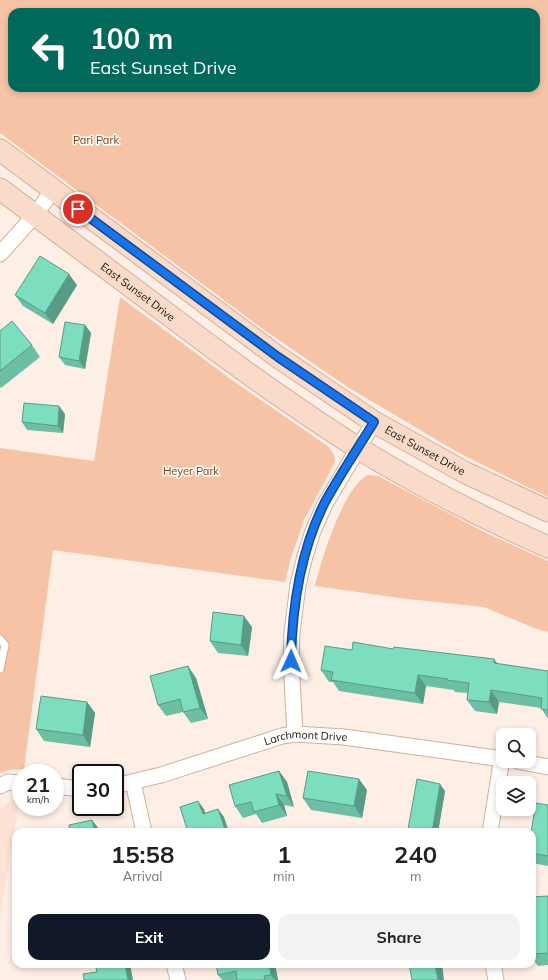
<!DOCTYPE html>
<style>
:root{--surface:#fff;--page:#f2f2f2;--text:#222;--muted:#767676;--accent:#111827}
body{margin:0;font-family:Mulish,sans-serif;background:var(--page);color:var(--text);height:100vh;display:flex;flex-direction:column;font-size:15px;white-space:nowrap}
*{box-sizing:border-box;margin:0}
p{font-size:13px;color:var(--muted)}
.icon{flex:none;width:22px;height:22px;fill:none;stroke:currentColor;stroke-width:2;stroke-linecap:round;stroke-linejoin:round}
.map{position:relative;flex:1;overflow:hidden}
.drawer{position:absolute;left:12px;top:828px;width:524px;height:140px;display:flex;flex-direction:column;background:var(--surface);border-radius:12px;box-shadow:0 2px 6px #0003}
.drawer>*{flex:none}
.banner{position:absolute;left:8px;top:8px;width:532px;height:84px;border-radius:12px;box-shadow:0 2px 6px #0003;background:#00695c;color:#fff;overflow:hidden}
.buttons{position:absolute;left:496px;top:728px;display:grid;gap:8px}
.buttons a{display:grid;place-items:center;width:40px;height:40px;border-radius:8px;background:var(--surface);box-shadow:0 2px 6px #0003;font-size:20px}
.speed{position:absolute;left:12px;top:764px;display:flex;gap:8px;font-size:20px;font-weight:700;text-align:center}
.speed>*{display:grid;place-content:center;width:52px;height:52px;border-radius:50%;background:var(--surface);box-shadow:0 2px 6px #0003;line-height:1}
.speed small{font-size:10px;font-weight:400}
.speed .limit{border:2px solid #111;border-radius:6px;background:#fff;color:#111}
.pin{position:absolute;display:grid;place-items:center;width:34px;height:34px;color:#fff;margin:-17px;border:2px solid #fff;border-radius:50%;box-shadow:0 1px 4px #0007}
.me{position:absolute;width:44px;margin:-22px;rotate:1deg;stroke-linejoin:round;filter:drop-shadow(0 0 3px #0008)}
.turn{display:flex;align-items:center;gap:14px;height:84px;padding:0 16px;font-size:18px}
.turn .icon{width:52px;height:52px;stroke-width:2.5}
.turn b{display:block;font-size:28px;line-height:34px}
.eta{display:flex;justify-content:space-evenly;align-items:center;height:68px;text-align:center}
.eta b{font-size:24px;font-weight:700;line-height:28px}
.primary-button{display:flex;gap:8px;margin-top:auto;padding:8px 16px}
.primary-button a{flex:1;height:46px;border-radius:12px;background:var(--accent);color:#fff;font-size:16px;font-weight:700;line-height:46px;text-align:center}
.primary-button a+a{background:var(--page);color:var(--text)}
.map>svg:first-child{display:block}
.built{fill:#fce2d4}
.green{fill:#f7c3a7;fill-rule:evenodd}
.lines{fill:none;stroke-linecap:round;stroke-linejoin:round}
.lane-casing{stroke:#d1af9d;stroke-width:9}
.street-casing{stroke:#d1af9d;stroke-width:17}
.secondary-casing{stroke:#d1af9d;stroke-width:23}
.lane{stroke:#fff;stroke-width:7}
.street{stroke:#fff;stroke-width:15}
.secondary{stroke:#fadbc9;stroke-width:21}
.wall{fill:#6cbea4}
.shaded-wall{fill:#589b86}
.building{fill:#7dddbf;stroke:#589b86}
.route-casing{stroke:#114b97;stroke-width:10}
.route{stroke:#1a73e8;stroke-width:7}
.labels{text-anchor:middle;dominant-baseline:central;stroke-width:3;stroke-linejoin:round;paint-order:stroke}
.park-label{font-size:11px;fill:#793909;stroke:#fff}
.street-label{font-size:11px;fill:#1d110a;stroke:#fff}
</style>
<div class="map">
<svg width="548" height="980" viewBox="0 0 548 980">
<rect width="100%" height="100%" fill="#fdeee6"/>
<path class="built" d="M13,798h7l-20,119v-111l2,2z"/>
<g class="green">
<path d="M0,0h548v497l-89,-44 -113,-67 -82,-56 -264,-197zM12,12h524v76h-524z"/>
<path d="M120,297l112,83 94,65c6,5 9,9 9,17l-31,58 -14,41 -5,21 -232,-32 -29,219 -15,1 -9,3v-325l94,13z"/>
<path d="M368,475l10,1 108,57 62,28v71l-14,-4 -50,-21 -77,-8 -92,-13c6,-25 29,-101 53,-111z"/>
</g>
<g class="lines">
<g class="lane-casing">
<path id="lane" d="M0,639l5,6 -5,24"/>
</g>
<g class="street-casing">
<g id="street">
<path d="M0,254l35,-39 18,-25"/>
<path d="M295,734l-4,-73 1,-29 6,-47 7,-29 8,-25 12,-27 49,-82"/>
<path d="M517,761l31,6"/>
<path d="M133,782l11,50"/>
<path d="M0,786l8,-4 13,1"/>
<path d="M55,786l26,3"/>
<path id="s1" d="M115,786l46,-11 121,-39 13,-2 49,3 159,22"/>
<path d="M490,832l12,-74"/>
<path d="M174,964l4,16"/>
<path d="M493,964l3,16"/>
</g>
</g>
<g class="secondary-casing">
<g id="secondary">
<path id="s2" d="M0,150l278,207 96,65 92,51 82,38"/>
<path id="s3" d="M0,189c56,42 113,84 169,126 62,47 124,92 189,133 61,38 125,70 190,99"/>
</g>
</g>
<use href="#lane" class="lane"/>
<use href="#street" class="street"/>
<use href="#secondary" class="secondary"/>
</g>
<g class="wall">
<path d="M77,285l-24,39 -30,-18 -8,-11z"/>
<path d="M85,325l6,8 -6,36 -20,-4 -6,-8z"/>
<path d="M0,331l32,14 8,12 -39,31 -1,-1z"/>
<path d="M65,414l-2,19 -36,-3 -5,-8z"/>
<path d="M252,627l-4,29 -30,-3 -8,-12z"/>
<path d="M393,649l155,22v48l-7,-11 -42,-6 -2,12 -22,-3 -8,-11 1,-7 -13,-1 -1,-2 -28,-4 -3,18 -84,-13 -6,-9h-4l-8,-12 31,-20z"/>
<path d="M196,678l12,41 -17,4 -8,-11 -17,4 -8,-11z"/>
<path d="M87,702l8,11 -5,34 -46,-6 -8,-12z"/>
<path d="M279,771l8,11 7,25 -10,-2 3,11 -25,7 -6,-9 -13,4 -8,-12z"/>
<path d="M367,790l-5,28 -51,-8 -8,-12z"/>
<path d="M445,791l-7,41h-28l-2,-3z"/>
<path d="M548,805v61l-16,-3v-31z"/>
<path d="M548,896v69l-10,1 -6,-8v-61z"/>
<path d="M275,964l3,16h-56l-4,-5z"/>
</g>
<g class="shaded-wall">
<path d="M69,274l8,11 -24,39 -8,-11z"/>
<path d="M85,325l6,8 -6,36 -6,-8z"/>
<path d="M59,406l6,8 -2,19 -5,-7z"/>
<path d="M244,616l8,11 -4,29 -7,-11z"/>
<path d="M494,659l8,11 -8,-7z"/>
<path d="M188,666l8,12 12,41 -8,-11z"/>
<path d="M418,675l8,11 -3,18 -8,-11z"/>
<path d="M491,690l8,12 -2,12 -8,-12z"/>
<path d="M87,702l8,11 -5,34 -7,-12z"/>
<path d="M279,771l8,11 7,25 -7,-11z"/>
<path d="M359,779l8,11 -5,28 -8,-12z"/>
<path d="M440,784l5,7 -7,41h-6z"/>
<path d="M276,794l8,11 3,11 -8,-11z"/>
<path d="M198,801l6,8 4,13 -5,-8z"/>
<path d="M218,809l6,8 5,15h-3z"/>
<path d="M92,820l7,9v3h-4z"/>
<path d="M125,964h5l3,16h-5z"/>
<path d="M269,964h6l3,16h-3l-4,-5z"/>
<path d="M435,964h7l2,16h-6z"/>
</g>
<g class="building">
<path d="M40,256l29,18 -24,39 -30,-18z"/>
<path d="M12,321l20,24 -32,26v-40z"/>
<path d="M65,322l20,3 -6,36 -20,-4z"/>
<path d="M24,403l35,3 -1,20 -36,-4z"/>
<path d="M213,612l31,4 -3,29 -31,-4z"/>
<path d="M353,642l40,7 1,-2 100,12v4l54,8v39l-7,-1 1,-11 -51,-8 -2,12 -22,-2 2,-17 -22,-3 1,-1 -30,-4 -3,18 -84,-13 2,-8 -12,-2 4,-24 27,4z"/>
<path d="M188,666l12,42 -17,4 -3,-13 -22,6 -8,-29z"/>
<path d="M41,696l46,6 -4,33 -47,-6z"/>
<path d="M279,771l8,25 -11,-2 3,11 -25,7 -3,-10 -16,4 -6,-21z"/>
<path d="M308,771l51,8 -5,27 -51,-8z"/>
<path d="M417,779l23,5 -8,48h-8l-16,-3z"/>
<path d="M198,801l5,13 15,-5 8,23h-38l-8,-25z"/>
<path d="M536,803l12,2v51l-16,-3v-21h-1z"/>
<path d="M92,820l3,12h-25l-1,-7z"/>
<path d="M548,896v57l-16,1v-57z"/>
<path d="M95,964h30l3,16h-44l-1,-6 14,-2z"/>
<path d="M216,964h53l2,11 -7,1 1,4h-28l-1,-9 -18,4z"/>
<path d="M409,964h26l3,16h-26z"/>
</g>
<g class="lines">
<g class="route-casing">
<path id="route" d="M78,209l200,148 96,65c-16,26 -34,53 -49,80 -25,49 -33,106 -34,159"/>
</g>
<use href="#route" class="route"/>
</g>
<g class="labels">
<g class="park-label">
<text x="96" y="140">Pari Park</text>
<text x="191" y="471">Heyer Park</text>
</g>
<g class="street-label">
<text stroke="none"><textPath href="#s3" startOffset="172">East Sunset Drive</textPath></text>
<text stroke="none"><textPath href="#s2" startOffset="521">East Sunset Drive</textPath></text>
<text stroke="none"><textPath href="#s1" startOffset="198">Larchmont Drive</textPath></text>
</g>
</g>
</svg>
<div class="buttons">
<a><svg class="icon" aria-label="search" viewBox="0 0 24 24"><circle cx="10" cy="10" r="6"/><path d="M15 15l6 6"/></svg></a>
<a><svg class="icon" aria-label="layers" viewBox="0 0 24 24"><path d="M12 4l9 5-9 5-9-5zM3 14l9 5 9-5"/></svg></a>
</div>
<div class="speed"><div>21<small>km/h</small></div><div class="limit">30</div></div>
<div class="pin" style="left:78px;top:209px;background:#d93025"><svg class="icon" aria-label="arrive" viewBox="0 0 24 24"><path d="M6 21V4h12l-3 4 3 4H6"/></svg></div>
<svg class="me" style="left:291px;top:661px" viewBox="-20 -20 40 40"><path d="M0-17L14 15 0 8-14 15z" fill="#1a73e8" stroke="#fff" stroke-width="4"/></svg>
<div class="banner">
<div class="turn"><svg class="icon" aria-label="left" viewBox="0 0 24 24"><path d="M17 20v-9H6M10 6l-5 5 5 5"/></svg><div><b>100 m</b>East Sunset Drive</div></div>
</div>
<section class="drawer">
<div class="eta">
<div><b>15:58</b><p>Arrival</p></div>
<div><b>1</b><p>min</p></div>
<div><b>240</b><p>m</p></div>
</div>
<div class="primary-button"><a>Exit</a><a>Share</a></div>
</section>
</div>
